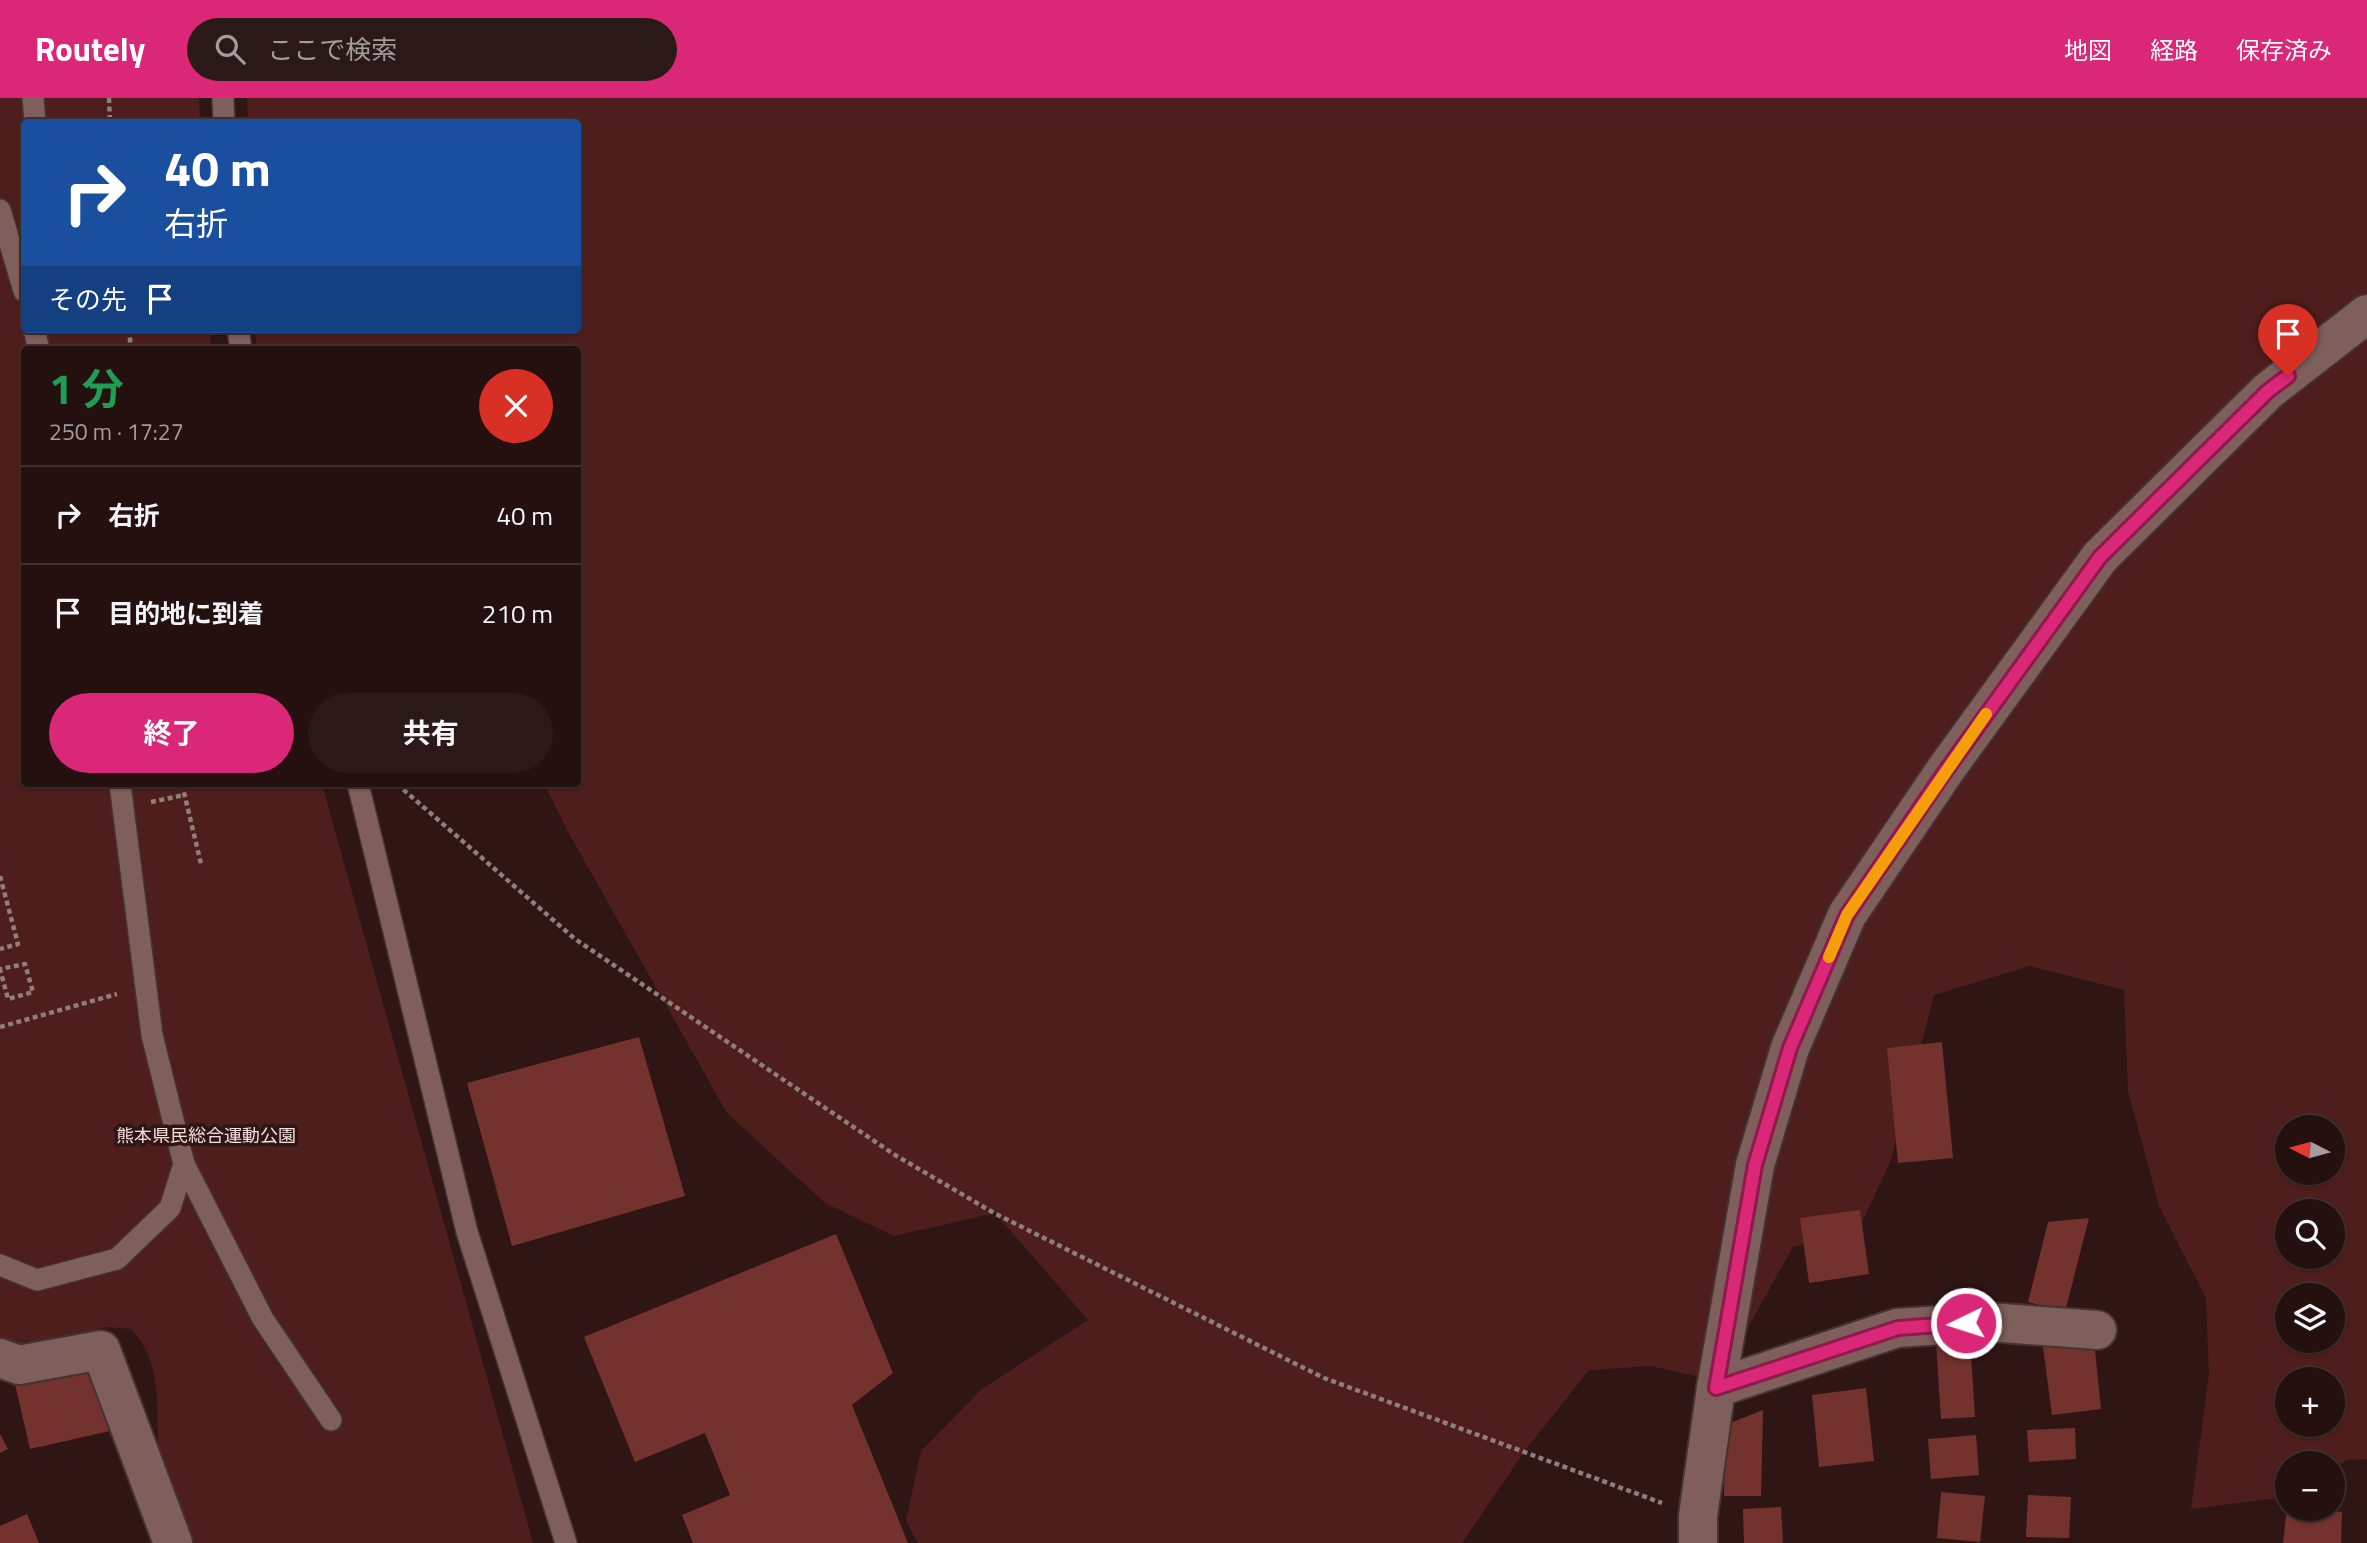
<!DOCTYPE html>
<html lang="ja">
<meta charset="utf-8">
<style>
:root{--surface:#23100f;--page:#2b1918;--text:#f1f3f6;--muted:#a39d9e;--line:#40302f;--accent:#db2777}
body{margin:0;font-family:"Titillium Web","Noto Sans JP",sans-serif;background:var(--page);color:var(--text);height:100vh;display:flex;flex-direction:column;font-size:26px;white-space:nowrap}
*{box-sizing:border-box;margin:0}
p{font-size:23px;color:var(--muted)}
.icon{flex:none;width:38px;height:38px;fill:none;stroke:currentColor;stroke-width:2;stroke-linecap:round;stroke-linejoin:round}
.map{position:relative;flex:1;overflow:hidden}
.sheet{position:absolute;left:21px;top:248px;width:560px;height:441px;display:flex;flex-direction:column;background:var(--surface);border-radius:7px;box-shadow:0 2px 5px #0004,0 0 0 2px var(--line)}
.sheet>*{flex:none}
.hud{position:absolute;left:21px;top:21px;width:560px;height:214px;border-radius:7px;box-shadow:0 2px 5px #0004,0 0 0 2px var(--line);background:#1a4fa0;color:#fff;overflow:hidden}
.needle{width:46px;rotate:276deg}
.tools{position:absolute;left:2275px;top:1017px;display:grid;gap:14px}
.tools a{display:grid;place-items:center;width:70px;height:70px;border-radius:50%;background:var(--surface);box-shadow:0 2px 5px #0004,0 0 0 2px var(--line);font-size:35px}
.pin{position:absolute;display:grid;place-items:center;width:60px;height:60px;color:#fff;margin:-72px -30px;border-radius:50% 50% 50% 0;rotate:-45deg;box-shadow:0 0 7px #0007}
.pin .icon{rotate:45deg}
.me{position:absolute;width:77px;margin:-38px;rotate:266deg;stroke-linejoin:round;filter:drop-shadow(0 0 5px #0008)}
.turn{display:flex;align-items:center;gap:24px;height:147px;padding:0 28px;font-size:32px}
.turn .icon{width:91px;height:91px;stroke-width:2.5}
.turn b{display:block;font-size:49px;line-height:60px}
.then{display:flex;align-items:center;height:66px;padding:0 28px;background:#0003;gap:14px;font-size:26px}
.round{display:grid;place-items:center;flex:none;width:74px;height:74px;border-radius:37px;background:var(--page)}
.summary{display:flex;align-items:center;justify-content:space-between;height:119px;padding:0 28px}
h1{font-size:42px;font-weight:700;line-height:52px;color:#1e9e55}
.primary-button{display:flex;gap:14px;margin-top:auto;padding:14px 28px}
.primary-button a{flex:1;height:80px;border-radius:42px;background:var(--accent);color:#fff;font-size:28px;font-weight:700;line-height:80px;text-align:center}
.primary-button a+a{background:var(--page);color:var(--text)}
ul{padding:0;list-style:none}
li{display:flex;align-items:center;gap:21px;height:98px;padding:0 28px;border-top:2px solid var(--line)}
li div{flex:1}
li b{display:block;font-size:26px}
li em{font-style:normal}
header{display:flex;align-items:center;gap:42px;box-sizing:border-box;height:98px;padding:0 35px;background:var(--accent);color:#fff}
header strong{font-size:33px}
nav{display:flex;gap:38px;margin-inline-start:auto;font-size:24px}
.search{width:490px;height:63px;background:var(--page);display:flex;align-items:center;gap:18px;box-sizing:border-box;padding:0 24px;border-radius:38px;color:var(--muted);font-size:26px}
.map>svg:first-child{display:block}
.green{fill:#4d1e1b;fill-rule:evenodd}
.building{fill:#73322d}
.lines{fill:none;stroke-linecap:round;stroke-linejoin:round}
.lane-casing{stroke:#443332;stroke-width:24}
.street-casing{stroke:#443332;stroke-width:42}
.path{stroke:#907e7c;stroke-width:4.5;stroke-dasharray:5 3.5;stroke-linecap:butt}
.lane{stroke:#7e5f5c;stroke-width:21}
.street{stroke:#7e5f5c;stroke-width:38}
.route-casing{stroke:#8e194d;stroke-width:18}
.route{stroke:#db2777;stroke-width:12}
.slow{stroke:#f59e0b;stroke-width:12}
.labels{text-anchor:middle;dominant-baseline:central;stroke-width:7;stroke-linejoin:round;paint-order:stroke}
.park-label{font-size:18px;fill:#f5dfdc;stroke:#2f1614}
</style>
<header>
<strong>Routely</strong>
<div class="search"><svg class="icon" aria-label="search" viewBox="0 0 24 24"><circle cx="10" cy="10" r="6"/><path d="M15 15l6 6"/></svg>ここで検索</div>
<nav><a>地図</a><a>経路</a><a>保存済み</a></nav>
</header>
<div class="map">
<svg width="2367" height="1445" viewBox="0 0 2367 1445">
<rect width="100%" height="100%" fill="#2f1614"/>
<g class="green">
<path d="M0,0h199l1,24h-176v207h186l1,21h-187v434h298l211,759h-352c-7,-27 -20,-57 -22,-85 -4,-45 6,-94 -28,-129l-24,-2 -77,20 -30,-6z"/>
<path d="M247,0h2120v1361l-20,1 -14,9v-6h-46l-1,34 -95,12 18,-135 -3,-76 -47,-92 -31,-115 -4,-101 -94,-24 -96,29 -43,165 -32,69 -66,18 -75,134 -67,-15 -62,4 -65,82 -62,91h-544l-12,-22 15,-70 61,-62 106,-69 -93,-107 -101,23 -69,-33 -98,-90 -160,-283 -23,-46h34v-434h-321l-2,-21h323v-207h-330zM2287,1029h46v45h-46zM2287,1113h46v45h-46zM2287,1197h46v45h-46zM2287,1281h46v45h-46z"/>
</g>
<g class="building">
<path d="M639,939l46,159 -173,50 -45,-163z"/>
<path d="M1942,944l11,116 -55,5 -11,-115z"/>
<path d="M1860,1112l9,64 -60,9 -9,-65z"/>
<path d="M2089,1120l-24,94 -37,-10 20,-80z"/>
<path d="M836,1136l57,139 -41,32 56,138h-215l-11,-28 48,-20 -25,-62 -70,29 -51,-125z"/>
<path d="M1970,1240l5,79 -34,2 -5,-78z"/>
<path d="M2094,1242l7,69 -49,6 -9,-68z"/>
<path d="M94,1267l16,66 -80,18 -15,-65z"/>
<path d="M1866,1290l8,73 -55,6 -7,-72z"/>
<path d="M1763,1312l-2,86h-37l1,-71z"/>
<path d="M2075,1330l1,31 -47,3 -2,-32z"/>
<path d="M0,1336l8,15 -8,4z"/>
<path d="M1976,1337l3,40 -48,4 -3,-40z"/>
<path d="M1941,1394l44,4 -5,46 -43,-4z"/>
<path d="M2028,1397l43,2 -2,41 -43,-1z"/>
<path d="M1781,1409l2,36h-39l-1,-34z"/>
<path d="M2287,1410l55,4 -1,31h-58z"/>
<path d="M27,1416l12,29h-39v-17z"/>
</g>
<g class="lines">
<g class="lane-casing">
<g id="lane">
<path d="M33,0l2,24"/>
<path d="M223,0l1,24"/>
<path d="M0,112l24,81"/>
<path d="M34,231l5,21"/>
<path d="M238,231l3,21"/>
<path d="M120,686l32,251 32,129 79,155 68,101"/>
<path d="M358,686l109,448 99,311"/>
<path d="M0,1167l37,15 80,-21 53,-51 14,-44"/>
</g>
</g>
<g class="street-casing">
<g id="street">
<path d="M0,1260l19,7 82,-15 72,193"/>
<path d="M1716,1290l181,-60 92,-6 108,8"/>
<path d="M1698,1445v-27l18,-128 39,-223 35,-117 57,-133 99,-146 154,-212 168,-166 99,-77"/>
</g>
</g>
<g class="path">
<path d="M109,0l1,24"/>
<path d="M129,231l2,21"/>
<path d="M182,686l19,80"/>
<path d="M397,686l178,155 320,216 99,58 330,165 338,125"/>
<path d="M151,704l33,-7"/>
<path d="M0,778l18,68 -18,5"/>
<path d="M0,870v1l8,30 25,-7 -8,-28 -25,5"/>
<path d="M0,929l117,-33"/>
</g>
<use href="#lane" class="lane"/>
<use href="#street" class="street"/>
</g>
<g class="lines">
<g class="route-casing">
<path id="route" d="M1966,1225l-68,5 -182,60 39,-223 35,-117 57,-133 100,-146 153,-212 168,-166 20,-15"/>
</g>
<use href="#route" class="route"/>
<path class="slow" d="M1829,859l18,-42 139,-201"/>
</g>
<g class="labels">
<g class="park-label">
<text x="206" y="1037">熊本県民総合運動公園</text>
</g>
</g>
</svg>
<div class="tools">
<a><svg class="needle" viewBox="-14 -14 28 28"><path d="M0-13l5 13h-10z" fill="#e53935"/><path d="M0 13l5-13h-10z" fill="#a39d9e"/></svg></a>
<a><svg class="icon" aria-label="search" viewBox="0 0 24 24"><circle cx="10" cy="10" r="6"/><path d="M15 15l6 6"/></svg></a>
<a><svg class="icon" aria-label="layers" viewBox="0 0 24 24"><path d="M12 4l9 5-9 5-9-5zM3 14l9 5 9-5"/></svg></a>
<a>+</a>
<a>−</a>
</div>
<div class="pin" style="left:2288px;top:278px;background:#d93025"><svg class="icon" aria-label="arrive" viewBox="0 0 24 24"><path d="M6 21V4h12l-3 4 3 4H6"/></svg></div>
<svg class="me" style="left:1966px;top:1225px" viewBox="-20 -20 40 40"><circle r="17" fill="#db2777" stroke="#fff" stroke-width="3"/><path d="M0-11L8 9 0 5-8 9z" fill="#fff"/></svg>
<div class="hud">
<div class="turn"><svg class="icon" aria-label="right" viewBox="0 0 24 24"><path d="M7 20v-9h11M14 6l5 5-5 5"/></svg><div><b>40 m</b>右折</div></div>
<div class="then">その先<svg class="icon" aria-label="arrive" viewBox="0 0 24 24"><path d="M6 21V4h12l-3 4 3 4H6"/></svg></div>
</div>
<section class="sheet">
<div class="summary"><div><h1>1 分</h1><p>250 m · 17:27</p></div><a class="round" style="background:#d93025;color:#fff"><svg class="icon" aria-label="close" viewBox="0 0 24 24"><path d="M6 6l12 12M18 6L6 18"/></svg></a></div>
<ul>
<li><svg class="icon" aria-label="right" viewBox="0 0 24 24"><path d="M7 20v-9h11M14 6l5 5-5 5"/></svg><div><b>右折</b></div><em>40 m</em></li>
<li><svg class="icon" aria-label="arrive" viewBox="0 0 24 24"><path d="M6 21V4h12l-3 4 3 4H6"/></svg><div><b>目的地に到着</b></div><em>210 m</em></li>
</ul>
<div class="primary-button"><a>終了</a><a>共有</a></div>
</section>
</div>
